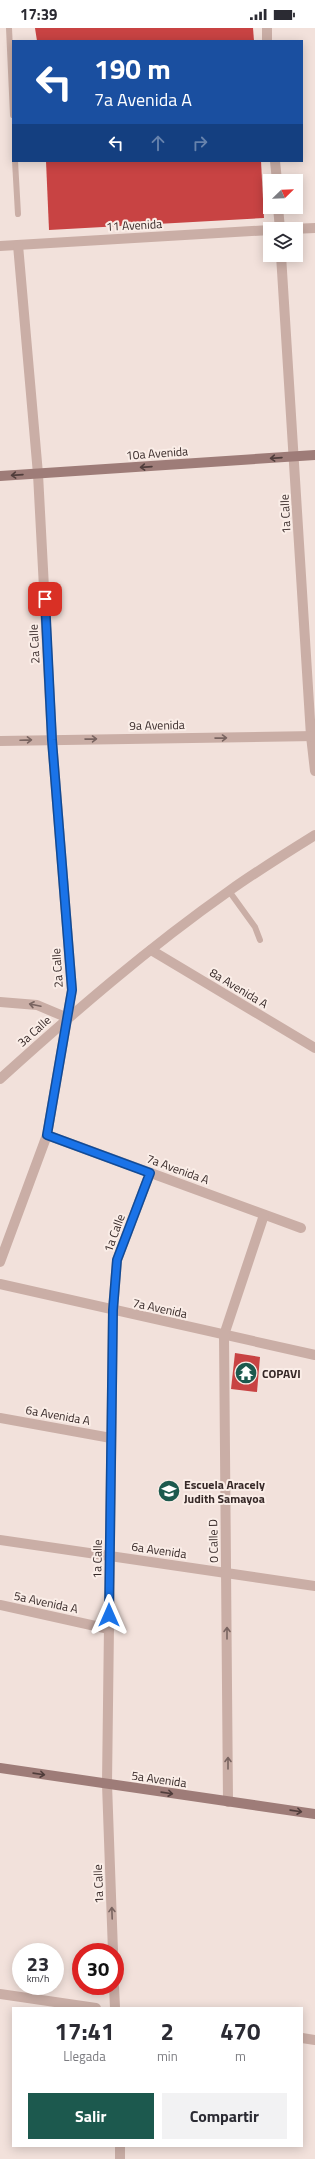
<!DOCTYPE html>
<html lang="es">
<style>
:root{--surface:#fff;--page:#f2f2f3;--text:#2b2b33;--muted:#7c7c81;--accent:#1c594e}
body{margin:0;font-family:"Titillium Web",sans-serif;background:var(--page);color:var(--text);height:100vh;display:flex;flex-direction:column;font-size:15px;white-space:nowrap}
*{box-sizing:border-box;margin:0}
p{font-size:13px;color:var(--muted)}
.icon{flex:none;width:22px;height:22px;fill:none;stroke:currentColor;stroke-width:2;stroke-linecap:round;stroke-linejoin:round}
.map{position:relative;flex:1;overflow:hidden}
.details{position:absolute;left:12px;top:1979px;width:291px;height:140px;display:flex;flex-direction:column;background:var(--surface);border-radius:0px;box-shadow:0 2px 10px #0003}
.details>*{flex:none}
.top-card{position:absolute;left:12px;top:12px;width:291px;height:122px;border-radius:0px;box-shadow:0 2px 10px #0003;background:#1a4fa0;color:#fff;overflow:hidden}
.needle{width:26px;rotate:67deg}
.fabs{position:absolute;left:263px;top:146px;display:grid;gap:8px}
.fabs a{display:grid;place-items:center;width:40px;height:40px;border-radius:0px;background:var(--surface);box-shadow:0 2px 10px #0003;font-size:20px}
.speed{position:absolute;left:12px;top:1915px;display:flex;gap:8px;font-size:20px;font-weight:700;text-align:center}
.speed>*{display:grid;place-content:center;width:52px;height:52px;border-radius:50%;background:var(--surface);box-shadow:0 2px 10px #0003;line-height:1}
.speed small{font-size:10px;font-weight:400}
.speed .limit{border:6px solid #d22;background:#fff;color:#111}
.pin{position:absolute;display:grid;place-items:center;width:34px;height:34px;color:#fff;margin:-17px;border-radius:8px;box-shadow:0 2px 6px #0006}
.me{position:absolute;width:44px;margin:-22px;rotate:0deg;stroke-linejoin:round;filter:drop-shadow(0 0 3px #0008)}
.turn{display:flex;align-items:center;gap:14px;height:84px;padding:0 16px;font-size:18px}
.turn .icon{width:52px;height:52px;stroke-width:2.5}
.turn b{display:block;font-size:28px;line-height:34px}
.lanes{display:flex;align-items:center;height:38px;padding:0 16px;background:#0003;justify-content:center;gap:20px;direction:ltr}
.lanes .off{opacity:.35}
.eta{display:flex;justify-content:space-evenly;align-items:center;height:68px;text-align:center}
.eta b{font-size:24px;font-weight:700;line-height:28px}
.button{display:flex;gap:8px;margin-top:auto;padding:8px 16px}
.button a{flex:1;height:46px;border-radius:0px;background:var(--accent);color:#fff;font-size:16px;font-weight:700;line-height:46px;text-align:center}
.button a+a{background:var(--page);color:var(--text)}
.status{display:flex;justify-content:space-between;align-items:center;height:28px;padding:0 20px;background:var(--surface);direction:ltr}
.status svg{height:11px;fill:currentColor}
.map>svg:first-child{display:block}
.building{fill:#c84343}
.lines{fill:none;stroke-linecap:round;stroke-linejoin:round}
.service{stroke:#caaea6;stroke-width:6}
.minor{stroke:#caaea6;stroke-width:10}
.secondary{stroke:#9e7c78;stroke-width:10}
.oneway{stroke:#503d3b}
.oneway2{stroke:#796460}
.route-casing{stroke:#114b97;stroke-width:10}
.route{stroke:#1a73e8;stroke-width:7}
.labels{text-anchor:middle;dominant-baseline:central;stroke-width:4;stroke-linejoin:round;paint-order:stroke}
.street-label{font-size:12px;fill:#362827;stroke:#faede7}
.poi-label{font-size:12px;font-weight:bold;fill:#362827;stroke:#faede7;text-anchor:start}
</style>
<div class="status"><b>17:39</b><svg viewBox="0 0 49 12"><path d="M0 12V9h3v3zM5 12V6h3v6zM10 12V3h3v9zM15 12V0h3v12zM26 1h20v11H26zM47 4h2v5h-2z"/></svg></div>
<div class="map">
<svg width="315" height="2131" viewBox="0 0 315 2131">
<rect width="100%" height="100%" fill="#f2e1db"/>
<g class="building">
<path d="M35,0h218l1,13h-217z"/>
<path d="M46,133h215l3,57 -215,12z"/>
<path d="M235,1325l25,4 -3,35 -26,-3z"/>
</g>
<g class="lines">
<g class="service">
<path d="M9,0l4,87"/>
<path d="M15,133l3,53"/>
<path d="M229,863l26,36 5,13"/>
</g>
<g class="minor">
<path d="M267,0v13"/>
<path d="M275,133l2,20"/>
<path d="M278,179l2,22"/>
<path d="M291,201l24,-1"/>
<path d="M0,218l270,-16"/>
<path d="M281,227l30,481 4,35"/>
<path d="M0,713l315,-5"/>
<path d="M151,922l164,98"/>
<path d="M0,974l37,3 31,13"/>
<path d="M0,1051c73,-66 148,-131 229,-188 28,-20 57,-38 86,-56"/>
<path d="M47,1107l254,93"/>
<path d="M0,1234l47,-127 25,-145 -20,-250 -14,-266 -20,-229"/>
<path d="M0,1256l315,71"/>
<path d="M0,1390l111,20"/>
<path d="M0,1512l315,46"/>
<path d="M0,1577l109,24"/>
<path d="M228,1774l-4,-467 40,-120"/>
<path d="M113,1924l-6,-168 6,-474 4,-50 33,-87"/>
<path d="M114,1958l1,22"/>
<path d="M0,1966l96,14"/>
<path d="M302,2010l13,2"/>
<path d="M120,2118v13"/>
</g>
<g class="secondary">
<path d="M0,448l315,-21"/>
<path d="M0,1740l315,46"/>
</g>
</g>
<defs><path id="oneway-shaft" d="M-6 0H5M1.5-3L5.5 0L1.5 3" fill="none" stroke-width="1.6" stroke-linecap="round" stroke-linejoin="round"/></defs>
<g class="oneway">
<use href="#oneway-shaft" transform="translate(276 430) rotate(176)"/>
<use href="#oneway-shaft" transform="translate(146 439) rotate(176)"/>
<use href="#oneway-shaft" transform="translate(17 447) rotate(176)"/>
<use href="#oneway-shaft" transform="translate(39 1746) rotate(8)"/>
<use href="#oneway-shaft" transform="translate(167 1765) rotate(8)"/>
<use href="#oneway-shaft" transform="translate(296 1783) rotate(8)"/>
</g>
<g class="oneway2">
<use href="#oneway-shaft" transform="translate(221 710) rotate(-1)"/>
<use href="#oneway-shaft" transform="translate(91 711) rotate(-1)"/>
<use href="#oneway-shaft" transform="translate(26 712) rotate(-2)"/>
<use href="#oneway-shaft" transform="translate(35 977) rotate(-168)"/>
<use href="#oneway-shaft" transform="translate(227 1605) rotate(-90)"/>
<use href="#oneway-shaft" transform="translate(228 1735) rotate(-90)"/>
<use href="#oneway-shaft" transform="translate(112 1885) rotate(-92)"/>
</g>
<g class="lines">
<g class="route-casing">
<path id="route" d="M45,571l7,141 20,250 -25,145 103,38 -33,87 -4,50 -4,305"/>
</g>
<use href="#route" class="route"/>
</g>
<defs>
<g id="temple-disc" transform="scale(1.15)"><circle r="9.5" fill="#1c594e" stroke="#faede7"/><path d="M0-6L5-2H3V0L6.5 2.5H4V6H1.5V3h-3V6H-4V2.5H-6.5L-3 0V-2H-5Z" fill="#fff"/></g>
<g id="school-disc" transform="scale(1.15)"><circle r="9.5" fill="#1c594e" stroke="#faede7"/><path d="M0-5L7-2L0 1L-7-2ZM-4 1L0 2.5L4 1V4Q0 6-4 4Z" fill="#fff"/></g>
</defs>
<g fill-rule="evenodd">
<use href="#temple-disc" x="246" y="1345"/>
<use href="#school-disc" x="169" y="1463"/>
</g>
<g class="labels">
<g class="street-label">
<text transform="translate(134 197) rotate(-3)">11 Avenida</text>
<text transform="translate(157 425) rotate(-4)">10a Avenida</text>
<text transform="translate(285 486) rotate(-93)">1a Calle</text>
<text transform="translate(34 616) rotate(-93)">2a Calle</text>
<text transform="translate(157 697) rotate(-1)">9a Avenida</text>
<text transform="translate(57 940) rotate(-94)">2a Calle</text>
<text transform="translate(239 960) rotate(31)">8a Avenida A</text>
<text transform="translate(34 1003) rotate(-42)">3a Calle</text>
<text transform="translate(178 1141) rotate(20)">7a Avenida A</text>
<text transform="translate(114 1205) rotate(-70)">1a Calle</text>
<text transform="translate(160 1280) rotate(12)">7a Avenida</text>
<text transform="translate(58 1387) rotate(10)">6a Avenida A</text>
<text transform="translate(213 1513) rotate(-91)">0 Calle D</text>
<text transform="translate(159 1522) rotate(8)">6a Avenida</text>
<text transform="translate(97 1531) rotate(-89)">1a Calle</text>
<text transform="translate(46 1574) rotate(12)">5a Avenida A</text>
<text transform="translate(159 1751) rotate(8)">5a Avenida</text>
<text transform="translate(98 1856) rotate(-92)">1a Calle</text>
</g>
<g class="poi-label">
<text x="262" y="1345">COPAVI</text>
<text x="184" y="1456">Escuela Aracely<tspan x="184" dy="14">Judith Samayoa</tspan></text>
</g>
</g>
</svg>
<div class="fabs">
<a><svg class="needle" viewBox="-14 -14 28 28"><path d="M0-13l5 13h-10z" fill="#e53935"/><path d="M0 13l5-13h-10z" fill="#7c7c81"/></svg></a>
<a><svg class="icon" aria-label="layers" viewBox="0 0 24 24"><path d="M12 4l9 5-9 5-9-5zM3 14l9 5 9-5"/></svg></a>
</div>
<div class="speed"><div>23<small>km/h</small></div><div class="limit">30</div></div>
<div class="pin" style="left:45px;top:571px;background:#d93025"><svg class="icon" aria-label="arrive" viewBox="0 0 24 24"><path d="M6 21V4h12l-3 4 3 4H6"/></svg></div>
<svg class="me" style="left:109px;top:1587px" viewBox="-20 -20 40 40"><path d="M0-17L14 15 0 8-14 15z" fill="#1a73e8" stroke="#fff" stroke-width="4"/></svg>
<div class="top-card">
<div class="turn"><svg class="icon" aria-label="left" viewBox="0 0 24 24"><path d="M17 20v-9H6M10 6l-5 5 5 5"/></svg><div><b>190 m</b>7a Avenida A</div></div>
<div class="lanes"><svg class="icon" aria-label="left" viewBox="0 0 24 24"><path d="M17 20v-9H6M10 6l-5 5 5 5"/></svg><svg class="icon off" aria-label="ahead" viewBox="0 0 24 24"><path d="M12 20V5M6 11l6-6 6 6"/></svg><svg class="icon off" aria-label="right" viewBox="0 0 24 24"><path d="M7 20v-9h11M14 6l5 5-5 5"/></svg></div>
</div>
<section class="details">
<div class="eta">
<div><b>17:41</b><p>Llegada</p></div>
<div><b>2</b><p>min</p></div>
<div><b>470</b><p>m</p></div>
</div>
<div class="button"><a>Salir</a><a>Compartir</a></div>
</section>
</div>
